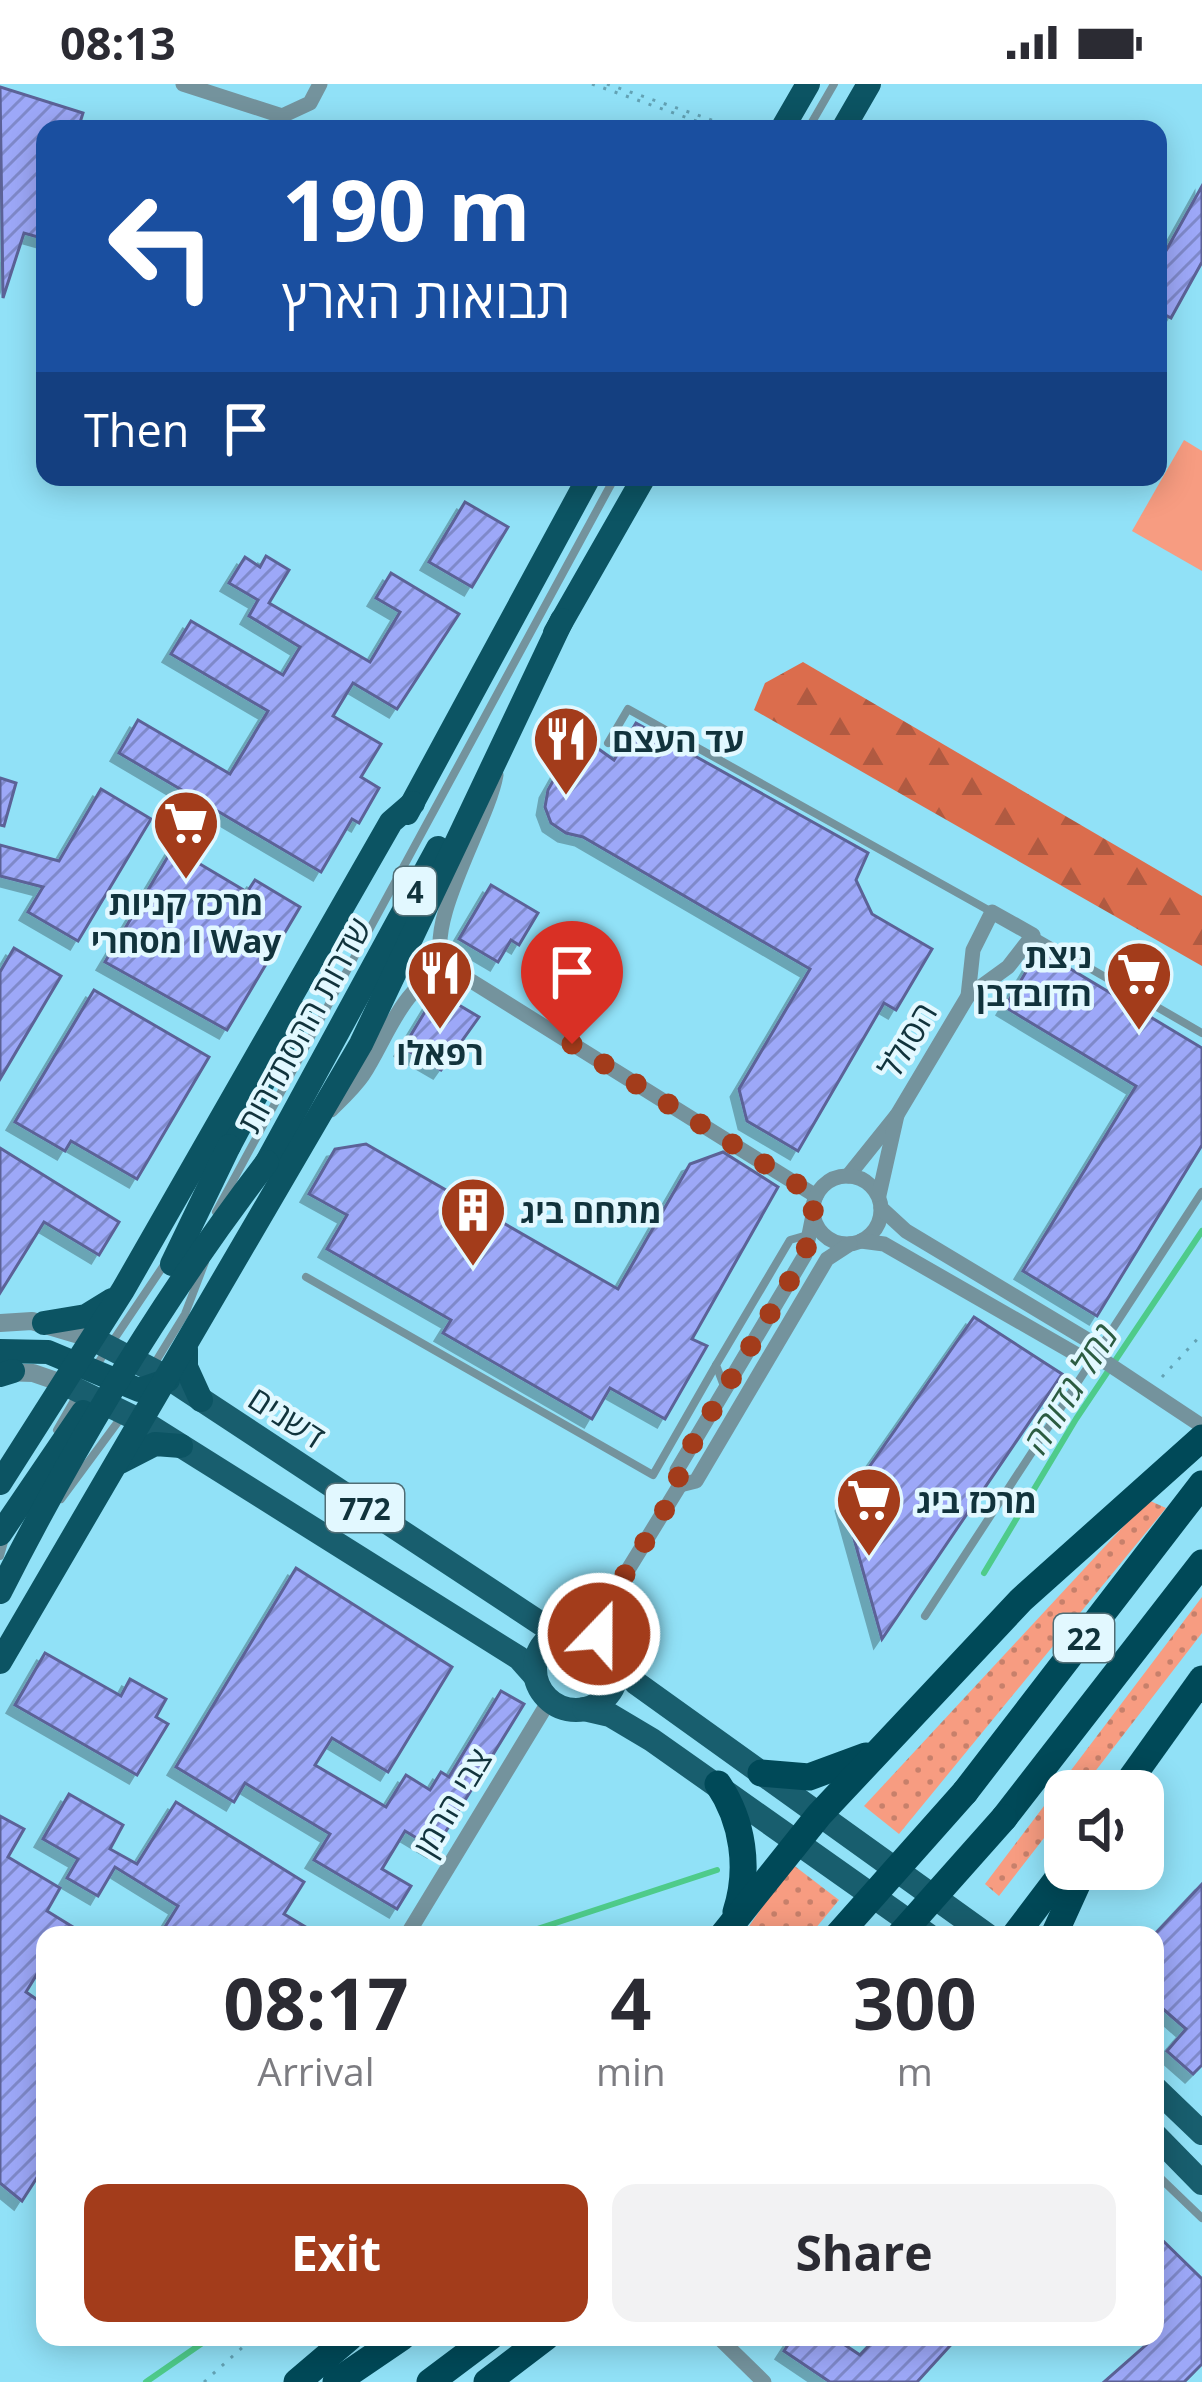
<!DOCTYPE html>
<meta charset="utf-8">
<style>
:root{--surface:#fff;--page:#f2f2f3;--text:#2b2b33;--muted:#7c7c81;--accent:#a33c1b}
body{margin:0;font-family:"Open Sans","Noto Sans Hebrew",sans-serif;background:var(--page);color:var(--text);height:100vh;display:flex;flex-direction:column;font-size:45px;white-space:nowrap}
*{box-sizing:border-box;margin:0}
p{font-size:39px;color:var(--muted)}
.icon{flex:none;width:66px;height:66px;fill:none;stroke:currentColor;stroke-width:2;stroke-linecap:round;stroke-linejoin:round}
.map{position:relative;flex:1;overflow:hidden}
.details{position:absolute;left:36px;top:1842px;width:1128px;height:420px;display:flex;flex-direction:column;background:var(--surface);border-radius:24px;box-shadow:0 6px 30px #0003}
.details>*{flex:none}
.guide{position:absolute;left:36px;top:36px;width:1131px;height:366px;border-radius:24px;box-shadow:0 6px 30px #0003;background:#1a4fa0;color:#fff;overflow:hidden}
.fabs{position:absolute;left:1044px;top:1686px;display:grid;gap:24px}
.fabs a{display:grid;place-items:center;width:120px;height:120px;border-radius:24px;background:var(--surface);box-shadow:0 6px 30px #0003;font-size:60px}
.pin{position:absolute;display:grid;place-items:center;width:102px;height:102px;color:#fff;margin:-123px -51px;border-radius:50% 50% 50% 0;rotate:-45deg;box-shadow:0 0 12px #0007}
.pin .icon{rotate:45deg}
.me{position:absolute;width:132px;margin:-66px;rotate:22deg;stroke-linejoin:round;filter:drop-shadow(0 0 9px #0008)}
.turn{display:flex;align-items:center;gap:42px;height:252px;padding:0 48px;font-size:54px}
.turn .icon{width:156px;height:156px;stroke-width:2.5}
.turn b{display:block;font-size:84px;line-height:102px}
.then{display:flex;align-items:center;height:114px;padding:0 48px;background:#0003;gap:24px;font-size:45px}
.eta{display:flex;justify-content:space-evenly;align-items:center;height:204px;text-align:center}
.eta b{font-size:72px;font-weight:700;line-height:84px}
.cta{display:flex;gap:24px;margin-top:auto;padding:24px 48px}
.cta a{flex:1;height:138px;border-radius:24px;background:var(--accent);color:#fff;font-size:48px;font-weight:700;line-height:138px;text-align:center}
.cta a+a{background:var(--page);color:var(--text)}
.status{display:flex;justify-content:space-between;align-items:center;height:84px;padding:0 60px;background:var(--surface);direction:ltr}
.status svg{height:33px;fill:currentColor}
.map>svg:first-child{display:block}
.grass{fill:url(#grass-dots)}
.forest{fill:url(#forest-firs)}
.park{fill:#f79c81}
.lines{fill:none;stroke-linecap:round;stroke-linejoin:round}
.stream{stroke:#4ecb8a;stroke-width:6}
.building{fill:url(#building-hatch);stroke:#5b6297;stroke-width:3;filter:url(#shadow)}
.path{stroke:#63a2b4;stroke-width:3;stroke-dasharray:3 9;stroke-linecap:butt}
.service{stroke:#74939d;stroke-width:8}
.minor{stroke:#74939d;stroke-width:15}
.tertiary{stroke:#74939d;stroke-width:18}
.primary{stroke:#185e6e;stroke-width:24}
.trunk{stroke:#0c5463;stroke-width:24}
.motorway{stroke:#004958;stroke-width:27}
.trunk-bridge{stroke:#0c5463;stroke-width:24}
.motorway-bridge{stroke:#004958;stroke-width:27}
.route{stroke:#a33c1b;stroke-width:21;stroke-dasharray:0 37.8}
.labels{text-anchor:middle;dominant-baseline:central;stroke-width:9;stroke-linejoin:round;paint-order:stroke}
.shield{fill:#e2f8ff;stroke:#506e76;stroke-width:3}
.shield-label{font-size:30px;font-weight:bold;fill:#11333c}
.poi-label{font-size:33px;font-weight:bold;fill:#11333c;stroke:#e2f8ff;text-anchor:start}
.street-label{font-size:33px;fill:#11333c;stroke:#e2f8ff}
.water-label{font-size:36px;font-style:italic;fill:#2c5c41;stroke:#e2f8ff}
</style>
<div class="status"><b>08:13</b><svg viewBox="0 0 49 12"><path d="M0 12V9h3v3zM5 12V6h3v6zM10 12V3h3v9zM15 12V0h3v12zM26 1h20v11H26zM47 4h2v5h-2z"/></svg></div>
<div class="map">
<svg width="1202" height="2298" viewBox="0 0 1202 2298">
<defs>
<pattern id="grass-dots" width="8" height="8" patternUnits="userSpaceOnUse" patternTransform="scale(3)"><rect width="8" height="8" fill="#f79c81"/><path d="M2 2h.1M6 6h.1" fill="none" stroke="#c7806b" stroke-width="1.8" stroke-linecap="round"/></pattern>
<pattern id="forest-firs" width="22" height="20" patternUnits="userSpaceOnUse" patternTransform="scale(3)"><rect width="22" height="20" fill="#db6d4d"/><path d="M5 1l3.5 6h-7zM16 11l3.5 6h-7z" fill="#b05a41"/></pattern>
<pattern id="building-hatch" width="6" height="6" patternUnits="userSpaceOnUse" patternTransform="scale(3)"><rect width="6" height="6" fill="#9da8f8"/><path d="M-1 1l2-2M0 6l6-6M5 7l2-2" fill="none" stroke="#7f89ca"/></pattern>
<filter id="shadow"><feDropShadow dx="-8" dy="8" stdDeviation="0" flood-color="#0004"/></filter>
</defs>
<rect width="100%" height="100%" fill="#91e1f7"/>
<g class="grass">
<path d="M1148,1416l18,8 -267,326 -35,-28z"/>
<path d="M1202,1513v36l-122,158h-15v20l-66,85 -14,-12z"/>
<path d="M792,1780l47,36 -29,35h-67z"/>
</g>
<path class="forest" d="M803,578l399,234v70l-448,-256 11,-27z"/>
<path class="park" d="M1184,356l18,11v120l-70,-40z"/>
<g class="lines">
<g class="stream">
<path d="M984,1489l92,-154 126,-188"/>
<path d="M519,1851l198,-65"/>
<path d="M146,2298l65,-45"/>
</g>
</g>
<g class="building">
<path d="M0,3l83,26 -5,16h-33v110l-21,-6 -21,65z"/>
<path d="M1202,102v76l-31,56 -13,-7v-46z"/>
<path d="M465,418l43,25 -36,60 -43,-25z"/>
<path d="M266,472l23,14 -20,33 101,59 30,-50 -24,-14 15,-25 68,41 -62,95 -44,-26 -20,33 48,28 -20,33 18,11 -20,35 -7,-4 -31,53 -202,-119 19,-33 92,54 38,-63 -97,-57 20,-33 92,54 17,-28 -51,-31 9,-16 -29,-17 16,-26 15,10z"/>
<path d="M636,639l232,130 -12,27 16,34 60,35 -36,61 -12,-7 -86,148 -51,-30 -8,-32 71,-120 -227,-132 -17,-4 -15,-10 -6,-16 3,-17 31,-55 35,25z"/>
<path d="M0,694l16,5 -12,43 -4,-1z"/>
<path d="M101,705l50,30 -73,122 -50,-29 15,-25 -43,-11v-31l59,16z"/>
<path d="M173,764l74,44 8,-12 45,27 -73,123 -122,-68z"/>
<path d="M491,801l47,28 -19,32 -8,-5 -13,22 -39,-23z"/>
<path d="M14,864l47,28 -61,103v-107z"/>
<path d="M1039,866l163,98v97l-105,171 -74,-45 113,-185 -131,-79z"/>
<path d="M94,906l115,67 -72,122 -66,-38 -6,10 -50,-29z"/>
<path d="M437,908l42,25 -38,53 -38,-22z"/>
<path d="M366,1060l252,145 72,-125 33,-12 55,35 -86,152 15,7 -42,73 -55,-31 -18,31 -149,-86 8,-13 -124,-71 20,-34 -38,-21 26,-45z"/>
<path d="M0,1064l119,74 -20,33 -55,-33 -44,71z"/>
<path d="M974,1233l88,57 -180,265 -38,-136z"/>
<path d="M296,1484l156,99 -64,105 -56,-34 -17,27 71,42 20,-32 24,15 11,-18 8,5 52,-86 23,13 -89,145 -30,-18 -23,38 29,17 -14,23 -83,-49 16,-26 -85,-51 -11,19 -58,-35z"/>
<path d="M45,1569l76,43 9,-17 36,20 -10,18 12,7 -31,51 -122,-70z"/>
<path d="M69,1710l54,31 -13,24 27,15 39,-62 128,80 -20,32 35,21h-159l18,-29 -63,-39 -17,29 -31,-18 11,-19 -35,-20z"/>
<path d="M0,1732l24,13 -16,28 52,31 -13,23 39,24h-41v26l-19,31 19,13v160l-23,36 -22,-18z"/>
<path d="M1202,1800v181l-9,9 -26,-23 19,-22 -31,-27v-68z"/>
<path d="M1155,2149l47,46v85l-18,18h-80l51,-45z"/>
<path d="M793,2253h40l27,18 17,-18h81l-41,45h-87l-46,-31z"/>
</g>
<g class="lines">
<g class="path">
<path d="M592,0l127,45"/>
<path d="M607,0l131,45"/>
<path d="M1162,1293l40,-43"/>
<path d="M204,2298l50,-45"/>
</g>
<g class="service">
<path d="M808,45l26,-45"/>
<path d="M608,659l20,-34 362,202"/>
<path d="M1034,852l168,97"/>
<path d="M216,1128l399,-735"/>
<path d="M306,1193l347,198 63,-110"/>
<path d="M153,1282l32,-52 20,-52"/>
<path d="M94,1285l72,-107"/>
<path d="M724,1302l-8,-21 74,-125 21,-6"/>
<path d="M57,1346l19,-33"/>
<path d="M61,1415l62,-84"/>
<path d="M0,1472l6,-21"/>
<path d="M925,1532l277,-424"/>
<path d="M1155,2089l47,45"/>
</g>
<g class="minor">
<path d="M183,0l99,32 28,-13 10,-19"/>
<path d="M496,691c-8,47 -73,150 -52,189l372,232"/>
<path d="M992,828l41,23 -25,32 -40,29 5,-46z"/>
<path d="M331,1026c11,-11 23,-22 32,-35 25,-38 39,-92 87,-107"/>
<path d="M848,1092l49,-61 71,-119"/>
<circle cx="847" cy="1126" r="34"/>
<path d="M879,1111l18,-80"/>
<path d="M881,1124l25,23 185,111 7,15"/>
<path d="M861,1157l23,3 197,113h17l104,69"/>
<path d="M680,1401l16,-4 131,-222 23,-15"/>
<path d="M591,1546l89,-145 -3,-15 128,-215 8,-40"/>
<path d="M407,1851l142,-234"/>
<path d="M718,2253l46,45"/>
</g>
<g class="tertiary">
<path d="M0,1239l32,-2 61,18"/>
<path d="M0,1288l33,1 32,11"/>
</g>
<g class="primary">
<path d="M93,1255l77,40 373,246 21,4"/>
<path d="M65,1300l78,38 376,236 16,18"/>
<circle cx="576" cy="1585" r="41"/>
<path d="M617,1578l19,21 351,252"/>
<path d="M584,1625l26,6 42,25 276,195"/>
<path d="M1155,2004l47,45"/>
<path d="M1155,2051l47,48"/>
</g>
<g class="trunk">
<path d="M782,45l26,-45"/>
<path d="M843,45l26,-45"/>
<path d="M555,549l89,-156"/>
<path d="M407,729l182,-336"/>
<path d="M229,1062l71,-133"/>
<path d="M267,1078l171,-314"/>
<path d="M44,1239l42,-7 26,-16"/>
<path d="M186,1266v17l15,33"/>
<path d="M0,1267l48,1 91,38 29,-10"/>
<path d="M0,1291l13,-4"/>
<path d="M120,1378l35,-18 26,2"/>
<path d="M0,1399l123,-193 268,-468 22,-19"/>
<path d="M0,1578l361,-618 201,-424"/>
</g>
<g class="motorway">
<path d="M761,1689l48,4 57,-21"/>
<path d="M718,1700c25,37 32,85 18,128"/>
<path d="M1122,1707l80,-112"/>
<path d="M965,1708l237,-308"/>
<path d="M1004,1734l198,-255"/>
<path d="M723,1851l96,-120 202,-215 181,-162"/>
<path d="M1015,1851l50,-66"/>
<path d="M1054,1851l30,-66"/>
<path d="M297,2298l53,-45"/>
<path d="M336,2298l66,-45"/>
<path d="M430,2298l60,-45"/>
<path d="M487,2298l59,-45"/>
</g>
<g class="trunk-bridge">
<path d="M172,1180l57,-118"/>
<path d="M0,1450l83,-122"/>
<path d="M0,1508c76,-150 165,-297 267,-430"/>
</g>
<g class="motorway-bridge">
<path d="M838,1851l127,-143"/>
<path d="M900,1851l104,-117"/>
</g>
</g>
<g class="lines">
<path class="route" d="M572,960l244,152 -11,59 -128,215 3,15 -89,145 8,4"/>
</g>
<defs>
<g id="restaurant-pin" transform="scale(3.45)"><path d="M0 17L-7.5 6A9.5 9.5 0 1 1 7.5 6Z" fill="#a33c1b" stroke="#e2f8ff"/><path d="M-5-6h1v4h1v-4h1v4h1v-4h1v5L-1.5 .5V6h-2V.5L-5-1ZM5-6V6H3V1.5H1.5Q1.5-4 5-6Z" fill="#fff"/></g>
<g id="supermarket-pin" transform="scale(3.45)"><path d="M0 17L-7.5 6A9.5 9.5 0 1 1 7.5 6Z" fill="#a33c1b" stroke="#e2f8ff"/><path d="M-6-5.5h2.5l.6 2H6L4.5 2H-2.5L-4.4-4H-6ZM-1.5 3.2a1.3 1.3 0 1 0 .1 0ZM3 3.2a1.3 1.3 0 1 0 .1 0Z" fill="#fff"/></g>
<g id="building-pin" transform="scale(3.45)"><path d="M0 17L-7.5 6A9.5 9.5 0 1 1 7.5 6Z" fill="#a33c1b" stroke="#e2f8ff"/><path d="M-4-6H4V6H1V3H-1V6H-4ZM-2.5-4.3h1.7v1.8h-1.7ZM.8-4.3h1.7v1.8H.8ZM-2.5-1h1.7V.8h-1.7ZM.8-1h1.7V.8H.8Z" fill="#fff"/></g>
</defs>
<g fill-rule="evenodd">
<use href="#restaurant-pin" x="566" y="655"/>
<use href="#supermarket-pin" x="186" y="739"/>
<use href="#restaurant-pin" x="440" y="889"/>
<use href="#supermarket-pin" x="1139" y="890"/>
<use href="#building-pin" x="473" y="1126"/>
<use href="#supermarket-pin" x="869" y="1416"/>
</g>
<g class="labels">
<g class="shield">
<rect x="394" y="783" width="42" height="48" rx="9"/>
<rect x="326" y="1400" width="78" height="48" rx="9"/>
<rect x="1054" y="1530" width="60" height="48" rx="9"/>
</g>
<g class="shield-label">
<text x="415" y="807">4</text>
<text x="365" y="1424">772</text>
<text x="1084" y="1554">22</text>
</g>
<g class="poi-label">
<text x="612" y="655">עד העצם</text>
<text x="186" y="818" text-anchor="middle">מרכז קניות<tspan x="186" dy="38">מסחרי I Way</tspan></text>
<text x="1092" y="871" text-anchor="end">ניצת<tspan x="1092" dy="38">הדובדבן</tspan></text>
<text x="440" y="968" text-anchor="middle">רפאלו</text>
<text x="520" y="1126">מתחם ביג</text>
<text x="916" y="1416">מרכז ביג</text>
</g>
<g class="street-label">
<text transform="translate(304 941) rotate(-61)">שדרות ההסתדרות</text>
<text transform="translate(907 956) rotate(-59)">הסולל</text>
<text transform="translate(287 1333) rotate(33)">דשנים</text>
<text transform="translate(452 1718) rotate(-59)">צבי הרמן</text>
</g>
<g class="water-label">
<text transform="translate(1070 1304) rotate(-58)">נחל גדורה</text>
</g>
</g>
</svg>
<div class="fabs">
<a><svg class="icon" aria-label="sound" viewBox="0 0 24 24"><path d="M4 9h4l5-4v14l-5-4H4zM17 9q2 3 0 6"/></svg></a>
</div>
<div class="pin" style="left:572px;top:960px;background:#d93025"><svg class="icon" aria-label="arrive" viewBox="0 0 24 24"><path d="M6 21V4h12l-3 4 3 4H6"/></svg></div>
<svg class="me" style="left:599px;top:1550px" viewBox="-20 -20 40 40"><circle r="17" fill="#a33c1b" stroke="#fff" stroke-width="3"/><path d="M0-11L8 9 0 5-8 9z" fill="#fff"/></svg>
<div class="guide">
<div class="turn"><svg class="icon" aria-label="left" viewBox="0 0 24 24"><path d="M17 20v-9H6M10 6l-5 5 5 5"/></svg><div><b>190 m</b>תבואות הארץ</div></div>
<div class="then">Then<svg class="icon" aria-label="arrive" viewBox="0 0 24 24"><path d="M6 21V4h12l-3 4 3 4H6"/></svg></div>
</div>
<section class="details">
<div class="eta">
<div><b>08:17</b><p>Arrival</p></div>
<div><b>4</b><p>min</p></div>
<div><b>300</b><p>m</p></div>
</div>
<div class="cta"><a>Exit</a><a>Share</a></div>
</section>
</div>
